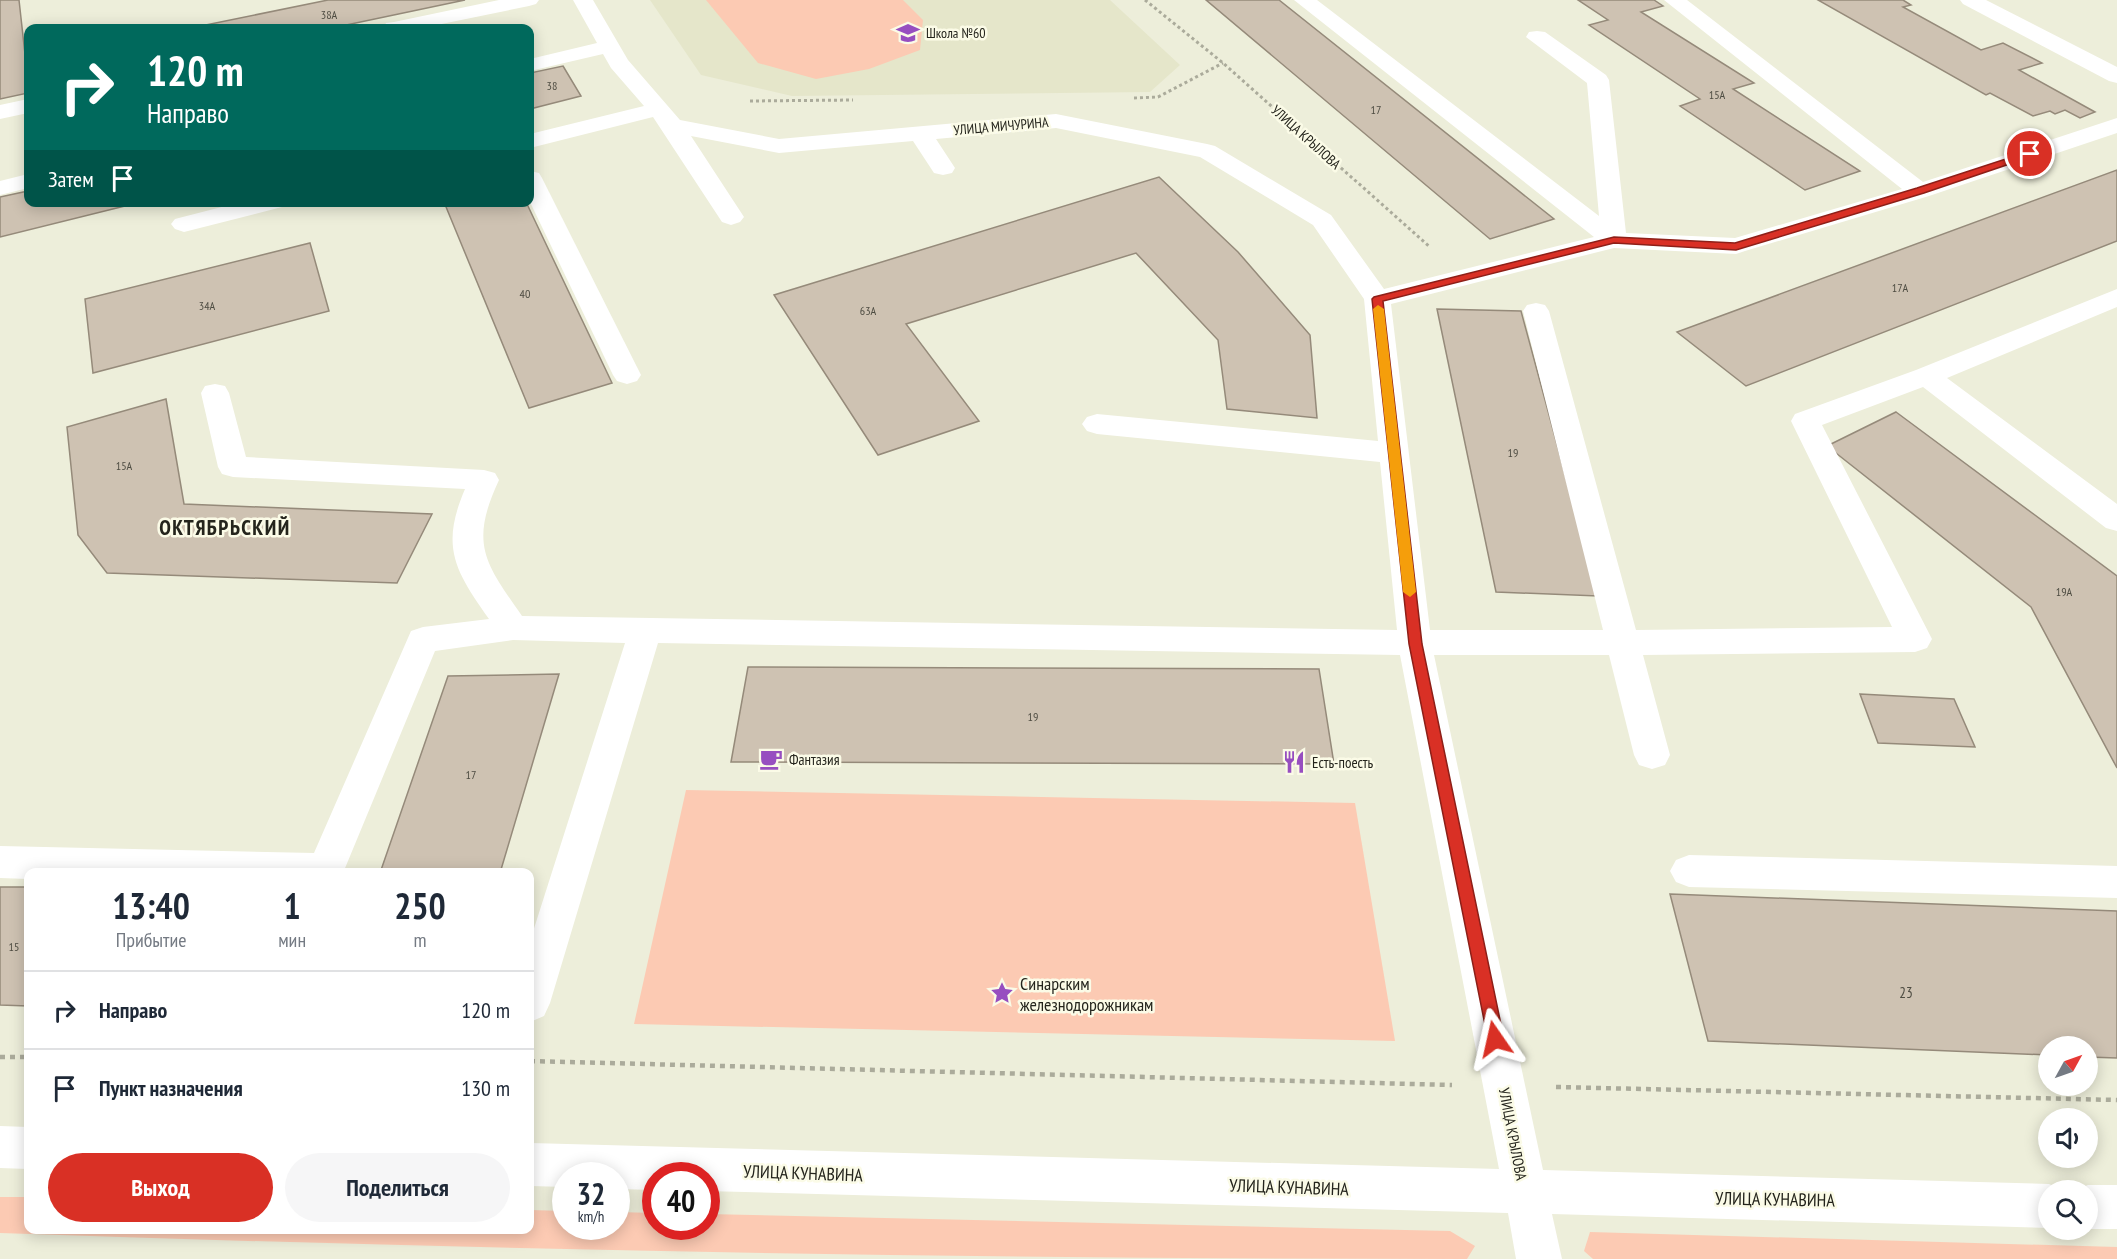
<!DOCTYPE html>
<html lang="ru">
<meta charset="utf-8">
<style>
:root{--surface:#fff;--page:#f6f6f7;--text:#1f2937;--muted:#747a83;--line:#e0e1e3;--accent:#d93025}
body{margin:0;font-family:"PT Sans Narrow",sans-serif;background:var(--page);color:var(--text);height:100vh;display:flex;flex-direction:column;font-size:22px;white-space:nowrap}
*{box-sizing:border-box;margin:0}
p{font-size:20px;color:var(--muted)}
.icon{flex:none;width:33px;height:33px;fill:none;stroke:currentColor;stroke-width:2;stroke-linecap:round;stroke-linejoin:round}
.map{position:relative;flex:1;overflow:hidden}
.side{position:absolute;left:24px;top:868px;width:510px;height:366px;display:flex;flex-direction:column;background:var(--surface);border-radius:12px;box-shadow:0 3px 15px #0003}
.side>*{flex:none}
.top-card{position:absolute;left:24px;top:24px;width:510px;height:183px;border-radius:12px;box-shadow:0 3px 15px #0003;background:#00695c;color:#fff;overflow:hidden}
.needle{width:39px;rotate:50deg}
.buttons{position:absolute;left:2038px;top:1036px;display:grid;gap:12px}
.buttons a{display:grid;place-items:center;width:60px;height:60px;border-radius:50%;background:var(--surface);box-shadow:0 3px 15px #0003;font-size:30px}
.speed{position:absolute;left:552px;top:1162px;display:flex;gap:12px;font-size:30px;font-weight:700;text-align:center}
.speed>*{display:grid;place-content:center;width:78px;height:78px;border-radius:50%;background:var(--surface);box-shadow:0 3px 15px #0003;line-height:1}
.speed small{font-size:15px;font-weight:400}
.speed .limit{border:9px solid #d22;background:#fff;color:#111}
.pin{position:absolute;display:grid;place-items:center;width:51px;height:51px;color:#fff;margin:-26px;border:3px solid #fff;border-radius:50%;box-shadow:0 2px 6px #0007}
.me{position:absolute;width:66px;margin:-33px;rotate:349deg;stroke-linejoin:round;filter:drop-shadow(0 0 4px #0008)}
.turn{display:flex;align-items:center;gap:21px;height:126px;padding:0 24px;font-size:27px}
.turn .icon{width:78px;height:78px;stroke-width:2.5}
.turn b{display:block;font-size:42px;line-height:51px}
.then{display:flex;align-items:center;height:57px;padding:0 24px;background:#0003;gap:12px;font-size:22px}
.eta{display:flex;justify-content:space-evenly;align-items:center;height:102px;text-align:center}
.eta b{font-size:36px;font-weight:600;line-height:42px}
.primary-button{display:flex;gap:12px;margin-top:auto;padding:12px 24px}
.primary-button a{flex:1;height:69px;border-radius:36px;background:var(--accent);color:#fff;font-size:24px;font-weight:600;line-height:69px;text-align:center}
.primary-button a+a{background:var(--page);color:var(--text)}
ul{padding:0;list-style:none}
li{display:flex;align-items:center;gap:18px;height:78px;padding:0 24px;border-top:2px solid var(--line)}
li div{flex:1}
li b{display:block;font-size:22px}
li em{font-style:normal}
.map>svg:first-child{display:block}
.built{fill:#e5e6ca}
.green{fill:#fccab3}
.building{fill:#cec2b2;stroke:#958a7a;stroke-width:1.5}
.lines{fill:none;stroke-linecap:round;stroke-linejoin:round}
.path-far1{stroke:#abab9b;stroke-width:3;stroke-dasharray:3 3;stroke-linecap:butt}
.path{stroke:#abab9b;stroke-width:4.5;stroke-dasharray:5 5;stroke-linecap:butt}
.minor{fill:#fff;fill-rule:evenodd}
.route{fill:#d93025;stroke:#8d1f18;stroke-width:1.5}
.slow{fill:#f59e0b}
.labels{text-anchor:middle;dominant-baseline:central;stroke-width:5;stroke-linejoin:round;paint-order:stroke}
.number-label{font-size:12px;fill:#4e4c42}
.far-poi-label{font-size:14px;fill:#24241c;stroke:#fbfbe7;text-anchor:start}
.far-street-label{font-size:14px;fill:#24241c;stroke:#fbfbe7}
.poi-label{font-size:15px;fill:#24241c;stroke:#fbfbe7;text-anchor:start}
.near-number-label{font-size:15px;fill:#4e4c42}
.street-label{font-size:15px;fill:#24241c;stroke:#fbfbe7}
.near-poi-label{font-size:18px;fill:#24241c;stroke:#fbfbe7;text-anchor:start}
.near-street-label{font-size:18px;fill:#24241c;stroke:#fbfbe7}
.district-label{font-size:21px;font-weight:bold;letter-spacing:1.5px;fill:#24241c;stroke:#fbfbe7}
</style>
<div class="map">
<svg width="2117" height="1259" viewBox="0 0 2117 1259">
<rect width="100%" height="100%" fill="#edeeda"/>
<path class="built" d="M650,0h460l70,65 -30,27 -358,4 -91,-21z"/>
<g class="green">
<path d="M706,0h197l20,20 -3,30 -51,19 -53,10 -58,-16z"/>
<path d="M686,790l669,13 40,238 -761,-17z"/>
<path d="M0,1197h28v33h502v-20l35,1 1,16h50l1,-15 38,1 1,14h50l1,-13 743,17 25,15 -8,13c-489,0 -978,-9 -1467,-26z"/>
<path d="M1590,1232l527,15v12h-524l-9,-8z"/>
</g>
<g class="building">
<path d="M0,0h19l7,63 2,-1v31l-28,6z"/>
<path d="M328,0h137l-133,28h-141z"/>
<path d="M1206,0h73l275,219 -64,20z"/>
<path d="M1578,0h76l9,6 -22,6 113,71 -21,6 127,82 -55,19 -125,-84 20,-7 -111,-74 19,-5z"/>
<path d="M1818,0h85l8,5 -8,2 78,43 22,-7 39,20 -23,7 76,42 -15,6 -15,-8 -10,4 -5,-3 -17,5 -43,-23 -4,2z"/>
<path d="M563,66l18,30 -51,13v-36z"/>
<path d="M2117,170v71l-371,145 -69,-54z"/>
<path d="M1159,177l79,75 72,83 7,83 -90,-9 -9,-69 -82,-87 -230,71 73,97 -101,34 -104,-160z"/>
<path d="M28,191v11h113l-141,35v-40z"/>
<path d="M444,202h82l86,181 -83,25z"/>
<path d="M310,243l19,68 -236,62 -8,-74z"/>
<path d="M1437,309l84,2 77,285 -102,-4z"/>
<path d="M166,399l18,105 248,10 -35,69 -290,-10 -29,-38 -11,-108z"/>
<path d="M1896,412l221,164v192l-86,-161 -204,-161z"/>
<path d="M748,667l571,2 15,95 -603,-2z"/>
<path d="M559,674l-59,199h-120l68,-197z"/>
<path d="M1860,694l94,5 21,48 -97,-4z"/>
<path d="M0,887h28v119l-28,-1z"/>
<path d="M1670,894l447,17v147l-29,-1v-10h-39v8l-341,-14z"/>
</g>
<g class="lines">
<g class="path-far1">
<path d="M1145,0l78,63 207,184"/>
<path d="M1134,98l24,-1 65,-34"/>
<path d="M750,101l103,-1"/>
</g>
<g class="path">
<path d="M0,1057h28"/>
<path d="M530,1061l922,24"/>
<path d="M1556,1087l561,13"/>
</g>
<g class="minor">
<path d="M499,0h40l-3,4 -7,2 -107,22h-39l3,-5 8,-1z"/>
<path d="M573,0h20l35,60 52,60 99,19 277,-25 151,30 8,2 116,69 53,74 210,-52 -300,-237h23l282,216 -12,-133 -61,-46 3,-5 8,-1 8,1 61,43 3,5 17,153 109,5 167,-49 -238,-189h23l236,182 194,-64v15l-188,63 -184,55 -9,3 -122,-6 -223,56 39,326h173l-80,-319 4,-6 9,-2 9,2 4,6 87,319 256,-3 -101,-206 4,-7 121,-44 201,-81v18l-170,71 170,126v27l-11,-3 -183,-141 -101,38 110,214 -5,9 -12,4 -272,3 27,100 -5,10 -13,4 -13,-4 -5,-10 -25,-100h-175l109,515 506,14 16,7h-16v37l-497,-14 10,45h-46l-8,-46 -802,-22v-15h-50v14l-40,-1v-13h-50v11l-36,-1v-43l969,26 -99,-514 -742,-12 -108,360 -6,13 -14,6v-81l95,-298 -112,-3 -78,11 -92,222h-315v6l-28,-1v-32l314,7 97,-222 12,-4 66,-8c-34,-48 -49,-72 -24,-130l-232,-12 -11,-3 -4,-7 -17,-74 4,-7 10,-2 10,2 4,7 17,64 238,13 11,3 4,7c-30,64 -14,83 23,136l875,14 -17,-168 -283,-28 -10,-3 -5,-7 5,-7 10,-3 281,27 -14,-142 -51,-74 -113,-68 -144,-29 -120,11 19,29 -3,5 -9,2 -9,-2 -21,-32 -134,12 -88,-17 53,81 -4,5 -9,3 -9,-3 -69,-105 -123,31v-14l114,-28 -33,-38 -8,-14 -73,17v-12l67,-16z"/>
<path d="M1960,0h26l131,67v16l-8,-2 -146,-77z"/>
<path d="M28,99v14l-28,6v-14z"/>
<path d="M530,171l9,2 3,5 99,197 -4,6 -10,3 -10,-3 -4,-6 -83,-173z"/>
<path d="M28,174v14l-28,7v-14z"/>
<path d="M241,202h44l-3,5 -98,25 -9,-3 -4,-5 4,-5z"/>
<path d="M1689,855l428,11v32l-428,-11 -13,-5 -6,-11 6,-11z"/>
<path d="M0,1126l28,1v42l-28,-1z"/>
<path d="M2088,1185h29v44h-29v-38h-15z"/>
</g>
</g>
<path class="route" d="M2030,151l5,3 -2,2 -109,37 -188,57 -122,-7 -231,58 39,343 82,395 -3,6 -6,2 -6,-2 -80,-401 -37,-345 2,-2 240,-60 121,6 182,-55z"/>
<path class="slow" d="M1378,305l6,4 32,283 -6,5 -7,-5 -30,-283z"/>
<defs>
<g id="school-bare" transform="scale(1.8)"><path d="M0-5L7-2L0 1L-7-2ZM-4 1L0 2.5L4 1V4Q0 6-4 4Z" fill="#974ec0" stroke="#fbfbe7" stroke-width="2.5" paint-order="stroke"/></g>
<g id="cafe-bare" transform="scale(1.8)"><path d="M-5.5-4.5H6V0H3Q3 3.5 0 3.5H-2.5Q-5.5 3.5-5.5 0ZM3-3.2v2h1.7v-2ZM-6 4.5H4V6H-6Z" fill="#974ec0" stroke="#fbfbe7" stroke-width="2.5" paint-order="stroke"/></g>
<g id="restaurant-bare" transform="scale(1.8)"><path d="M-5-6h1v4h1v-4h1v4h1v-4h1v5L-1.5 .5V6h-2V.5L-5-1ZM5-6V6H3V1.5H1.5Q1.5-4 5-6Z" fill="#974ec0" stroke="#fbfbe7" stroke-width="2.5" paint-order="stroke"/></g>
<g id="sight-bare" transform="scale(1.8)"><path d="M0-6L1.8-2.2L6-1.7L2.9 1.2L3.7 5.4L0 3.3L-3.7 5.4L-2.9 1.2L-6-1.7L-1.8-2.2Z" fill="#974ec0" stroke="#fbfbe7" stroke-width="2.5" paint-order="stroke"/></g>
</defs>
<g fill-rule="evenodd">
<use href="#school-bare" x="908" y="33"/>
<use href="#cafe-bare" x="771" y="759"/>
<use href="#restaurant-bare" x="1294" y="762"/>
<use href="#sight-bare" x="1002" y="993"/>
</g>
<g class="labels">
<g class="number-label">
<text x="329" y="14">38А</text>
<text x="552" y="85">38</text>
<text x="1717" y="94">15А</text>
<text x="1376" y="109">17</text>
<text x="1900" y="287">17А</text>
<text x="525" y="293">40</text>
<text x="207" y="305">34А</text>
<text x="868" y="310">63А</text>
<text x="1513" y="452">19</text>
<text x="124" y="465">15А</text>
<text x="2064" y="591">19А</text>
<text x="1033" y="716">19</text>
<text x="471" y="774">17</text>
<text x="14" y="946">15</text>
</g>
<g class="far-poi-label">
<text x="926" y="33">Школа №60</text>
</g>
<g class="far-street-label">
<text transform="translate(1001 126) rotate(-5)">УЛИЦА МИЧУРИНА</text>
<text transform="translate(1306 137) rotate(42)">УЛИЦА КРЫЛОВА</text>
</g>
<g class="poi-label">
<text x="789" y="759">Фантазия</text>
<text x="1312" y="762">Есть-поесть</text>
</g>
<g class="near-number-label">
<text x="1906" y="992">23</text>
</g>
<g class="street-label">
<text transform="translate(1513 1134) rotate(79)">УЛИЦА КРЫЛОВА</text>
</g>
<g class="near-poi-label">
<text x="1020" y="983">Синарским<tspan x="1020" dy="21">железнодорожникам</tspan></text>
</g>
<g class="near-street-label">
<text transform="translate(803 1173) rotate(2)">УЛИЦА КУНАВИНА</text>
<text transform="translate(1289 1187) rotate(2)">УЛИЦА КУНАВИНА</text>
<text transform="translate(1775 1199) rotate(1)">УЛИЦА КУНАВИНА</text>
</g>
<g class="district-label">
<text x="225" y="527">ОКТЯБРЬСКИЙ</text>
</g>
</g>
</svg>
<div class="buttons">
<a><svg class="needle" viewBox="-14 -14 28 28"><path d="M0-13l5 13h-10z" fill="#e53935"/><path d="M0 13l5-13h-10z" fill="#747a83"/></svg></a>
<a><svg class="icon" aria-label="sound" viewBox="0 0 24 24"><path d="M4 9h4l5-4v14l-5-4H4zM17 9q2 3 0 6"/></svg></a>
<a><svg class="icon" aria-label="search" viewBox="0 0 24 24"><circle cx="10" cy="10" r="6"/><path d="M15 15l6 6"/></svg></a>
</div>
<div class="speed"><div>32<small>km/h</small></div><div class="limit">40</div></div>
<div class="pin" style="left:2030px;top:154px;background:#d93025"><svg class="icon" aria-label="arrive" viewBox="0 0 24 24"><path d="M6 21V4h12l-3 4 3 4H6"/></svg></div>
<svg class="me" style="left:1495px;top:1039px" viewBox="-20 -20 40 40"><path d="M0-17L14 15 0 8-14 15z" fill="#d93025" stroke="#fff" stroke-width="4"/></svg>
<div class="top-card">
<div class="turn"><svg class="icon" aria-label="right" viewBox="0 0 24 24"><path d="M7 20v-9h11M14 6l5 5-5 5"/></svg><div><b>120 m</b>Направо</div></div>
<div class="then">Затем<svg class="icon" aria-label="arrive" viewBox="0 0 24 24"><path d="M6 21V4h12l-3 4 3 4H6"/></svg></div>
</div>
<section class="side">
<div class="eta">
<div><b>13:40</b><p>Прибытие</p></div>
<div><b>1</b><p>мин</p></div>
<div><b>250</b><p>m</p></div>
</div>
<ul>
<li><svg class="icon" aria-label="right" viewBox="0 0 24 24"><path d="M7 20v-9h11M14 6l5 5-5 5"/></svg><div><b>Направо</b></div><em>120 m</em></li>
<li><svg class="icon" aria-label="arrive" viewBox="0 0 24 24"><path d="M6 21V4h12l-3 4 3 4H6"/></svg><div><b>Пункт назначения</b></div><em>130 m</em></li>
</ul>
<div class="primary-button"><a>Выход</a><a>Поделиться</a></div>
</section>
</div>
